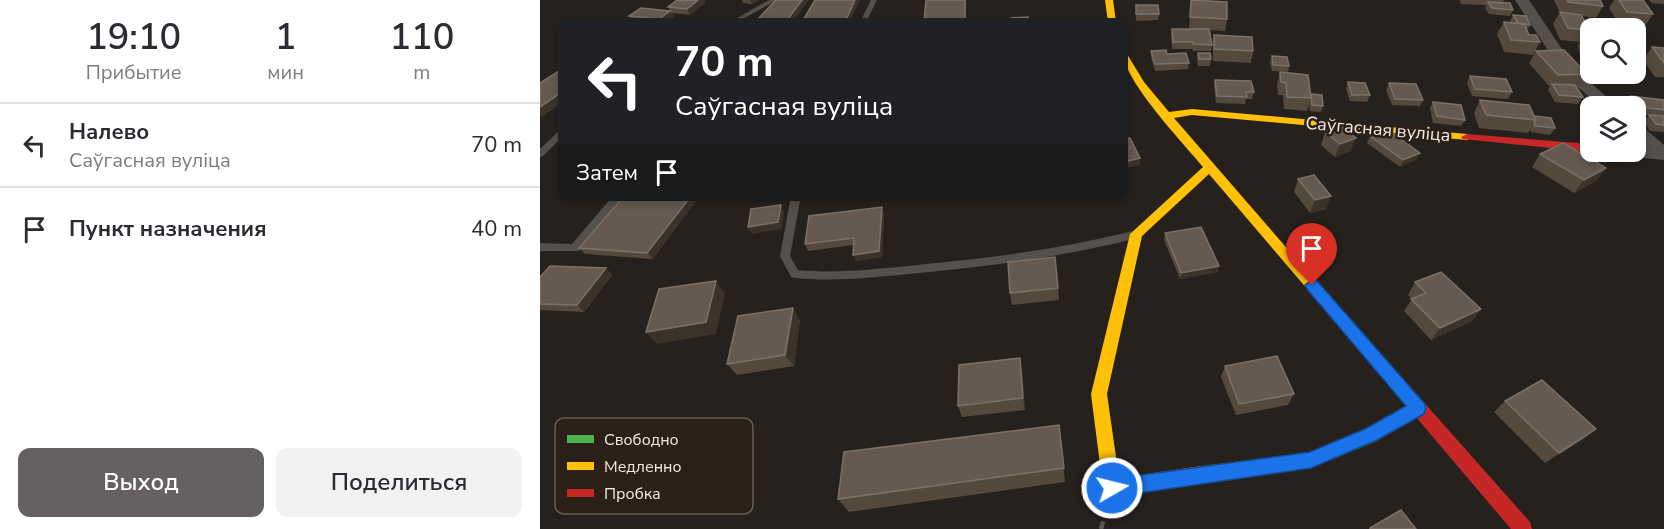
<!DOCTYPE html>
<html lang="ru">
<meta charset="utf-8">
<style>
:root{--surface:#fff;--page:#f2f2f3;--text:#2b2b33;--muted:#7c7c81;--line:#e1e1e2;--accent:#656163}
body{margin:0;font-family:"Nunito Sans",sans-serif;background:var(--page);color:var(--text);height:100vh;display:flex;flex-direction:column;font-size:22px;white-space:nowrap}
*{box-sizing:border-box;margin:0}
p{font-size:20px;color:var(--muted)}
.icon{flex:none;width:33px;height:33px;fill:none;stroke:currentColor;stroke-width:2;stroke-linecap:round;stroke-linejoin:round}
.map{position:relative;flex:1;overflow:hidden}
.panel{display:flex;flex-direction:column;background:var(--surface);width:540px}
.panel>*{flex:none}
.banner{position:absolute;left:18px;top:18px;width:570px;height:183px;border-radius:12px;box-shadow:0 3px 9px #0003;background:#202124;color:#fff;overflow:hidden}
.fabs{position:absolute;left:1040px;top:18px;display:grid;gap:12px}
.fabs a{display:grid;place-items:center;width:66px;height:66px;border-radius:12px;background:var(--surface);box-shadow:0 3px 9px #0003;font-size:30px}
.pin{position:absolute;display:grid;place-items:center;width:51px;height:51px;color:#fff;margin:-62px -26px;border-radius:50% 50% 50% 0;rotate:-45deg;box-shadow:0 0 6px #0007}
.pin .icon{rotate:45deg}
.me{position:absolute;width:66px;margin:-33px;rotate:82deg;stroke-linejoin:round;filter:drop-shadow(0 0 4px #0008)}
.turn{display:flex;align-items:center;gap:21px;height:126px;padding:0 18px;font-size:27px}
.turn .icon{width:78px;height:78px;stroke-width:2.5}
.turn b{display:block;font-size:42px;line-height:51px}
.then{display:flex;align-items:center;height:57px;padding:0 18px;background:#0003;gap:12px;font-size:22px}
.eta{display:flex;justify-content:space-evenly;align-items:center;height:102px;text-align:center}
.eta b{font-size:36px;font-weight:600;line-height:42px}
.action{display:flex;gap:12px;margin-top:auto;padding:12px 18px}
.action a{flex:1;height:69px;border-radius:12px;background:var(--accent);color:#fff;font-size:24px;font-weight:600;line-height:69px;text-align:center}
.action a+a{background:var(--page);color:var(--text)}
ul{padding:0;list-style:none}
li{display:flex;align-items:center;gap:18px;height:84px;padding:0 18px;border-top:2px solid var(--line)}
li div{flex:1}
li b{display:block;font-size:22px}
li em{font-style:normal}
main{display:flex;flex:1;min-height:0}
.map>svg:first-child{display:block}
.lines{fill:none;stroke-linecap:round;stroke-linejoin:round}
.path{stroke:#5b5754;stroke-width:4.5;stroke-dasharray:8 4;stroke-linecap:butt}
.lane{fill:#55504c;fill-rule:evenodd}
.street{fill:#55504c;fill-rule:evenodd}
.fast{fill:#4caf50;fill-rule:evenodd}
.slow{fill:#ffc107;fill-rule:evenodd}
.jam{fill:#c62828;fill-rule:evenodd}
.wall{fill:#55493e}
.shaded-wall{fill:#3b3229}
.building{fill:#665a50;stroke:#7c7167;stroke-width:1.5}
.route{fill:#1a73e8;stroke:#114b97;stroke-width:1.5}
.labels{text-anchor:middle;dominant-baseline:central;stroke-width:5;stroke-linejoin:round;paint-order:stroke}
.street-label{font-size:18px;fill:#f2eae3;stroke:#2b2017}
.key{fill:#2b2017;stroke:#675d54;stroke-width:1.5}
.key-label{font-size:16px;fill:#f2eae3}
</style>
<main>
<section class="panel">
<div class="eta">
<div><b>19:10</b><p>Прибытие</p></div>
<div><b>1</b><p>мин</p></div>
<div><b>110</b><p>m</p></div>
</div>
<ul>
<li><svg class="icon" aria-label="left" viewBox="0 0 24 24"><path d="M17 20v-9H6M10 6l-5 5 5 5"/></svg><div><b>Налево</b><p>Саўгасная вуліца</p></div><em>70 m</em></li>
<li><svg class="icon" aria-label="arrive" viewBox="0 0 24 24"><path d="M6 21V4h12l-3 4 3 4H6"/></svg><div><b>Пункт назначения</b></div><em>40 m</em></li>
</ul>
<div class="action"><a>Выход</a><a>Поделиться</a></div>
</section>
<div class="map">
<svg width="1124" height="529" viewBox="0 0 1124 529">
<rect width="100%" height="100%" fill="#26211c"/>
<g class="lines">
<path class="path" d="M561,529l4,-15"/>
<g class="lane">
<path d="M229,0h8l-40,22h-7z"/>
<path d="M331,0h6l-11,22h-6z"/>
<path d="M22,130v7l-19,19 -3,1v-8l19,-18z"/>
<path d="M251,196h10l-11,60 8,14c40,4 79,-1 119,-5 73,-7 145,-16 216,-34l5,4 -5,4c-70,18 -142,27 -214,34 -41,4 -82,9 -124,5l-4,-1 -11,-21z"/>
<path d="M72,197h6l2,2 -41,52h-39v-8l32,1z"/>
</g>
<g class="street">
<path d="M975,0h14l47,70 41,36h-17l-35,-30z"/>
<path d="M1095,124l6,1 23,20v15l-37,-4 -3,-4h11v-6l10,1 -10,-9z"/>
</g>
<path class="fast" d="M878,401l6,2 2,5 -2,5 -47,28 -66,27 -109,16 -6,-3 -3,-6 3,-6 6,-3 109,-14 54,-23z"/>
<g class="slow">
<path d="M565,0h8l3,22h-8z"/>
<path d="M584,53l3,1 17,28 25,30 23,-3 275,25 6,3 -6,3 -275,-25 -18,3 170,196 -2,4 -5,2 -5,-2 -123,-144 -67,62 -35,158 12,84 83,-12 6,3 3,6 -3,6 -6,3 -90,13 -6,-3 -3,-6 -12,-94 39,-160 73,-67c-18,-22 -82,-89 -79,-114z"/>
</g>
<g class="jam">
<path d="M927,134l123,10v8l-127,-13 -2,-2z"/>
<path d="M797,308l5,2 188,212 2,7h-21l-179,-211 -2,-4 2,-4z"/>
</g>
</g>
<g class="wall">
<path d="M202,0h17l-7,4 -9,-1z"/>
<path d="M651,0l36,19 -2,12 -15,-1 2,15 -1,6h-18l-1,-2h-20l-1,-14 1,-6h17z"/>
<path d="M920,0h44l-2,3 11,7 -3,6 -21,-2 -4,-6 2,-3 -26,-1z"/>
<path d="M1015,0h45l3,6 -7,12 -13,-2 7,15 -6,9 6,1v15l-10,-1 -2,-9 2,-4 -20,-2 -7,-16 7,-12 -6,-11z"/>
<path d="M1074,0h29l10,14 -8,12 -26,-2 -10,-16z"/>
<path d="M1109,0h15v4l-12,-1z"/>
<path d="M166,2l-16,13 -18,-2 2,4 -7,5h-34l-4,-6 41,-5 -2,-4z"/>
<path d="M596,5l23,9 -1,6 -22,1z"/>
<path d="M973,15l17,10 -3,5 2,5 11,7 -7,13 -29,-3 -7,-18 7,-12 7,1 -1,-2z"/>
<path d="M674,35l39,16 -2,12 -38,-2v-14z"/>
<path d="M1112,47l12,1v29h-9l-12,-17z"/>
<path d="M611,51l16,3 22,9 -1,6 -33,2 -4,-14z"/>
<path d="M996,51l51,23 -8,13h-3l7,10 -5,7 -23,-2 -7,-12 2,-3 -21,-24z"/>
<path d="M658,53l13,6 -1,7h-12l-1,-6z"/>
<path d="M732,56l17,10 -1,6 -16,-1 -2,-9z"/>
<path d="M740,72l31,22 12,12 -2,6 -11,-1 -1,-6 -2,6 -23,-2 -1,-14h-5l-1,-10z"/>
<path d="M930,76l42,16 -4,7 -36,-3 -5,-13z"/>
<path d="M675,80l39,12 -2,7h-6l-1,5 -29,-1 -2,-17z"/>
<path d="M808,82l22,13 -3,7 -17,-1 -4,-12z"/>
<path d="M849,83l34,17 -3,6 -28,-1 -6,-15z"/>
<path d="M1091,96l33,4v32l-14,-1 -6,-9 5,-7 -14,-1v-8h-7l-2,-4z"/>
<path d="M940,100l54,16 21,12 -5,7 -19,-3 -1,-2 -2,3 -49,-5 -5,-15z"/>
<path d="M893,102l32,18 -4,6 -28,-3 -3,-15z"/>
<path d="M785,132l26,19 -16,6 -14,-12z"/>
<path d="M830,136l47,23 -17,8 -33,-24z"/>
<path d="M1000,154l66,14 -10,13 -22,12 -42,-26z"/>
<path d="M758,179l28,30 -16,4 -16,-21z"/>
<path d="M84,196l29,63 -68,-5 -6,-6z"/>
<path d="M344,213l-2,44 -26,4 -2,-16 -46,6 -3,-7z"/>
<path d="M625,233l53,39 -38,7 -16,-39z"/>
<path d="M66,268l6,7 -28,37 -44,-2v-33z"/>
<path d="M875,282l66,27 -9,12 -41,19 -27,-29 8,-12 -4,-4z"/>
<path d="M518,288l1,12 -47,5 -2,-12z"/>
<path d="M260,320l-6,46 -57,9 -10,-11z"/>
<path d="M480,358l2,12 3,40 -63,7 -4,-11z"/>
<path d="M685,366l69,28 -6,11 -52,10 -15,-38z"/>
<path d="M965,401l91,28 -14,11 -37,23 -51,-51z"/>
<path d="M519,425l6,57 -216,30 -11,-13z"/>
</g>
<g class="shaded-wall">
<path d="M158,0h7l1,2 -16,13 -3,-6z"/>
<path d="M210,0h9l-7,4z"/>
<path d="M262,0h7l-16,22h-5v-3z"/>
<path d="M315,0h5l-10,22h-5z"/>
<rect x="425" y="0" width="1" height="22"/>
<path d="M130,11l4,6 -7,5h-6l-2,-3z"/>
<path d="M22,92v10l-20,15 -2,-2v-8z"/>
<path d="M816,138l-5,13 -16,6 5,-13z"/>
<path d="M880,153l-3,6 -17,8 3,-7z"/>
<path d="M600,158v7l-16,3v-6z"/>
<path d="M1066,168l-10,13 -22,12 10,-13z"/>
<path d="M151,196h9l-47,63 -6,-6z"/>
<path d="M791,196l-5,13 -16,4 5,-13z"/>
<path d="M241,205l3,7 -2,17 -30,5 -4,-7z"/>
<path d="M342,207l2,6 -2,44 -26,4 -3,-6z"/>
<path d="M679,266l-1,6 -38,7 1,-6z"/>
<path d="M66,268l6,7 -28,37 -7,-7z"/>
<path d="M176,281l9,12 -9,41 -59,10 -11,-12z"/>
<path d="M253,308l7,12 -6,46 -9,-11z"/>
<path d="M941,309l-9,12 -41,19 9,-12z"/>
<path d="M480,358l2,12 3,40 -2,-12z"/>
<path d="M1056,429l-14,11 -37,23 14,-10z"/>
</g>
<g class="building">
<path d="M137,0l7,1 14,-1 -11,9 -19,-2z"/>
<path d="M236,0h26l-14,19h3l-3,3h-33z"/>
<path d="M275,0h40l-10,22h-43z"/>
<path d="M386,0h39v22h-41z"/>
<path d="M651,0l36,2v17l-37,-2z"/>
<path d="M1027,0h33l3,6 -35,-4z"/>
<path d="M1079,0h24l10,14 -26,-2z"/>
<path d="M948,2l22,1 3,7 -21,-2z"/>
<path d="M596,5h22l1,9h-23z"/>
<path d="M101,8l29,3 -11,8 -30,-3z"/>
<path d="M1020,12l21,3 9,15 -22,-2z"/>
<path d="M973,15l13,1 4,9 -12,-2z"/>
<path d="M488,17l1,5h-18v-4z"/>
<path d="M964,22l20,2 5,11h7l4,7 -29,-2z"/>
<path d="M632,29h37l3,16 -19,-1v-2h-20z"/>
<path d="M674,35l38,2 1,14 -39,-2z"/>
<path d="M1042,40l8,1v8l-5,-1z"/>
<path d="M1112,47l12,1v15z"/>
<path d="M626,50l1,4 19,-1 3,10 -34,1 -4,-13z"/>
<path d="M1024,50l23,24 -29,1 -22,-24z"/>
<path d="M658,53h12l1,6h-12z"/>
<path d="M732,56l15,1 2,9 -16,-1z"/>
<path d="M19,71l3,1v20l-22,15v-24z"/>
<path d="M740,72l28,3 3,23 -24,-1 -1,-14 -5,-1z"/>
<path d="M930,76l36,3 6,13 -37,-3z"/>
<path d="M675,80l36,1 3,11h-8l1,5 -30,-1z"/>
<path d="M808,82l17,1 5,12h-18z"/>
<path d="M849,83l27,1 7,16 -28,-1z"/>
<path d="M1012,84l23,1 8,12 -24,-2z"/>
<path d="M771,94l11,1 1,11 -11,-1z"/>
<path d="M1091,96l33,4v10l-28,-4z"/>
<path d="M940,100l49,5 7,15 -50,-5z"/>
<path d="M893,102l28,3 4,15 -28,-4z"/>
<path d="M1109,115l15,1v9l-8,-1z"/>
<path d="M994,116l17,2 4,10 -20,-2 -1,-3 2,-3z"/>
<path d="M800,126l16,12 -16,6 -15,-12z"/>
<path d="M847,129l33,24 -17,7 -33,-24z"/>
<path d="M590,138l10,20 -16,4v-23z"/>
<path d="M1023,143l43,25 -22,12 -44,-26z"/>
<path d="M774,175l17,21 -16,4 -17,-21z"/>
<path d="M84,196h67l-44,57 -68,-5z"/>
<path d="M241,205l-3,17 -30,5 3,-18z"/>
<path d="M342,207l-3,44 -26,4 1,-17 -49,6 4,-28z"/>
<path d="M661,227l18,39 -38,7 -16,-40z"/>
<path d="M515,257l3,31 -48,5 -2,-31z"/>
<path d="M10,266l56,2 -29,37 -37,-1v-27z"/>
<path d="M901,272l40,37 -41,19 -29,-29 15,-6 -11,-11z"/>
<path d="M176,281l-10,41 -60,10 13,-43z"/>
<path d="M253,308l-8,47 -58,9 11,-48z"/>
<path d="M737,356l17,38 -55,10 -14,-38z"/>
<path d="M480,358l3,40 -65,8 1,-41z"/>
<path d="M1002,380l54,49 -37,24 -54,-52z"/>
<path d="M519,425l5,43 -226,31 6,-47z"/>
<path d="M861,510l15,19h-46v-1z"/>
</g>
<path class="route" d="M772,280l5,1 107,122 2,5 -2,6 -47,26 -66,28 -199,29 -6,-3 -3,-6 3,-7 6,-2 198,-27 55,-23 41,-23 -99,-117 -2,-4z"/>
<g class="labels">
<g class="street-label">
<text transform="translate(838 129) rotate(5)">Саўгасная вуліца</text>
</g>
</g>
<rect x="15" y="418" width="198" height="96" rx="9" class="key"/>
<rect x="27" y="435" width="27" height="8" fill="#4caf50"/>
<rect x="27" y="462" width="27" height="8" fill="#ffc107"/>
<rect x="27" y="489" width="27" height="8" fill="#c62828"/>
<g class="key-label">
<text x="64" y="445">Свободно</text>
<text x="64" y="472">Медленно</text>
<text x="64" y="499">Пробка</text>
</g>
</svg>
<div class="fabs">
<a><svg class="icon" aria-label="search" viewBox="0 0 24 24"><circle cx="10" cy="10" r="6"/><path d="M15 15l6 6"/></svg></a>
<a><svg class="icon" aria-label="layers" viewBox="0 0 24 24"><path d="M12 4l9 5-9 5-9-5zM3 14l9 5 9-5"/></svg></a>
</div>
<div class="pin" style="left:772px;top:285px;background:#d93025"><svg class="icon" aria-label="arrive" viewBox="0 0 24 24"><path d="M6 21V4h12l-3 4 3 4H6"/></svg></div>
<svg class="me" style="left:572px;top:488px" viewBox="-20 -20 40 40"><circle r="17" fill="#1a73e8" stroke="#fff" stroke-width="3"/><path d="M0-11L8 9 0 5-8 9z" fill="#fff"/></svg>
<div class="banner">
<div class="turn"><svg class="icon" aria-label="left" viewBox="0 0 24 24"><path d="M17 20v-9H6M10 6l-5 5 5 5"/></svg><div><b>70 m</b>Саўгасная вуліца</div></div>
<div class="then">Затем<svg class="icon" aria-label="arrive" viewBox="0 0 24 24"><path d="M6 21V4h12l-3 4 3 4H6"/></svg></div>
</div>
</div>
</main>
